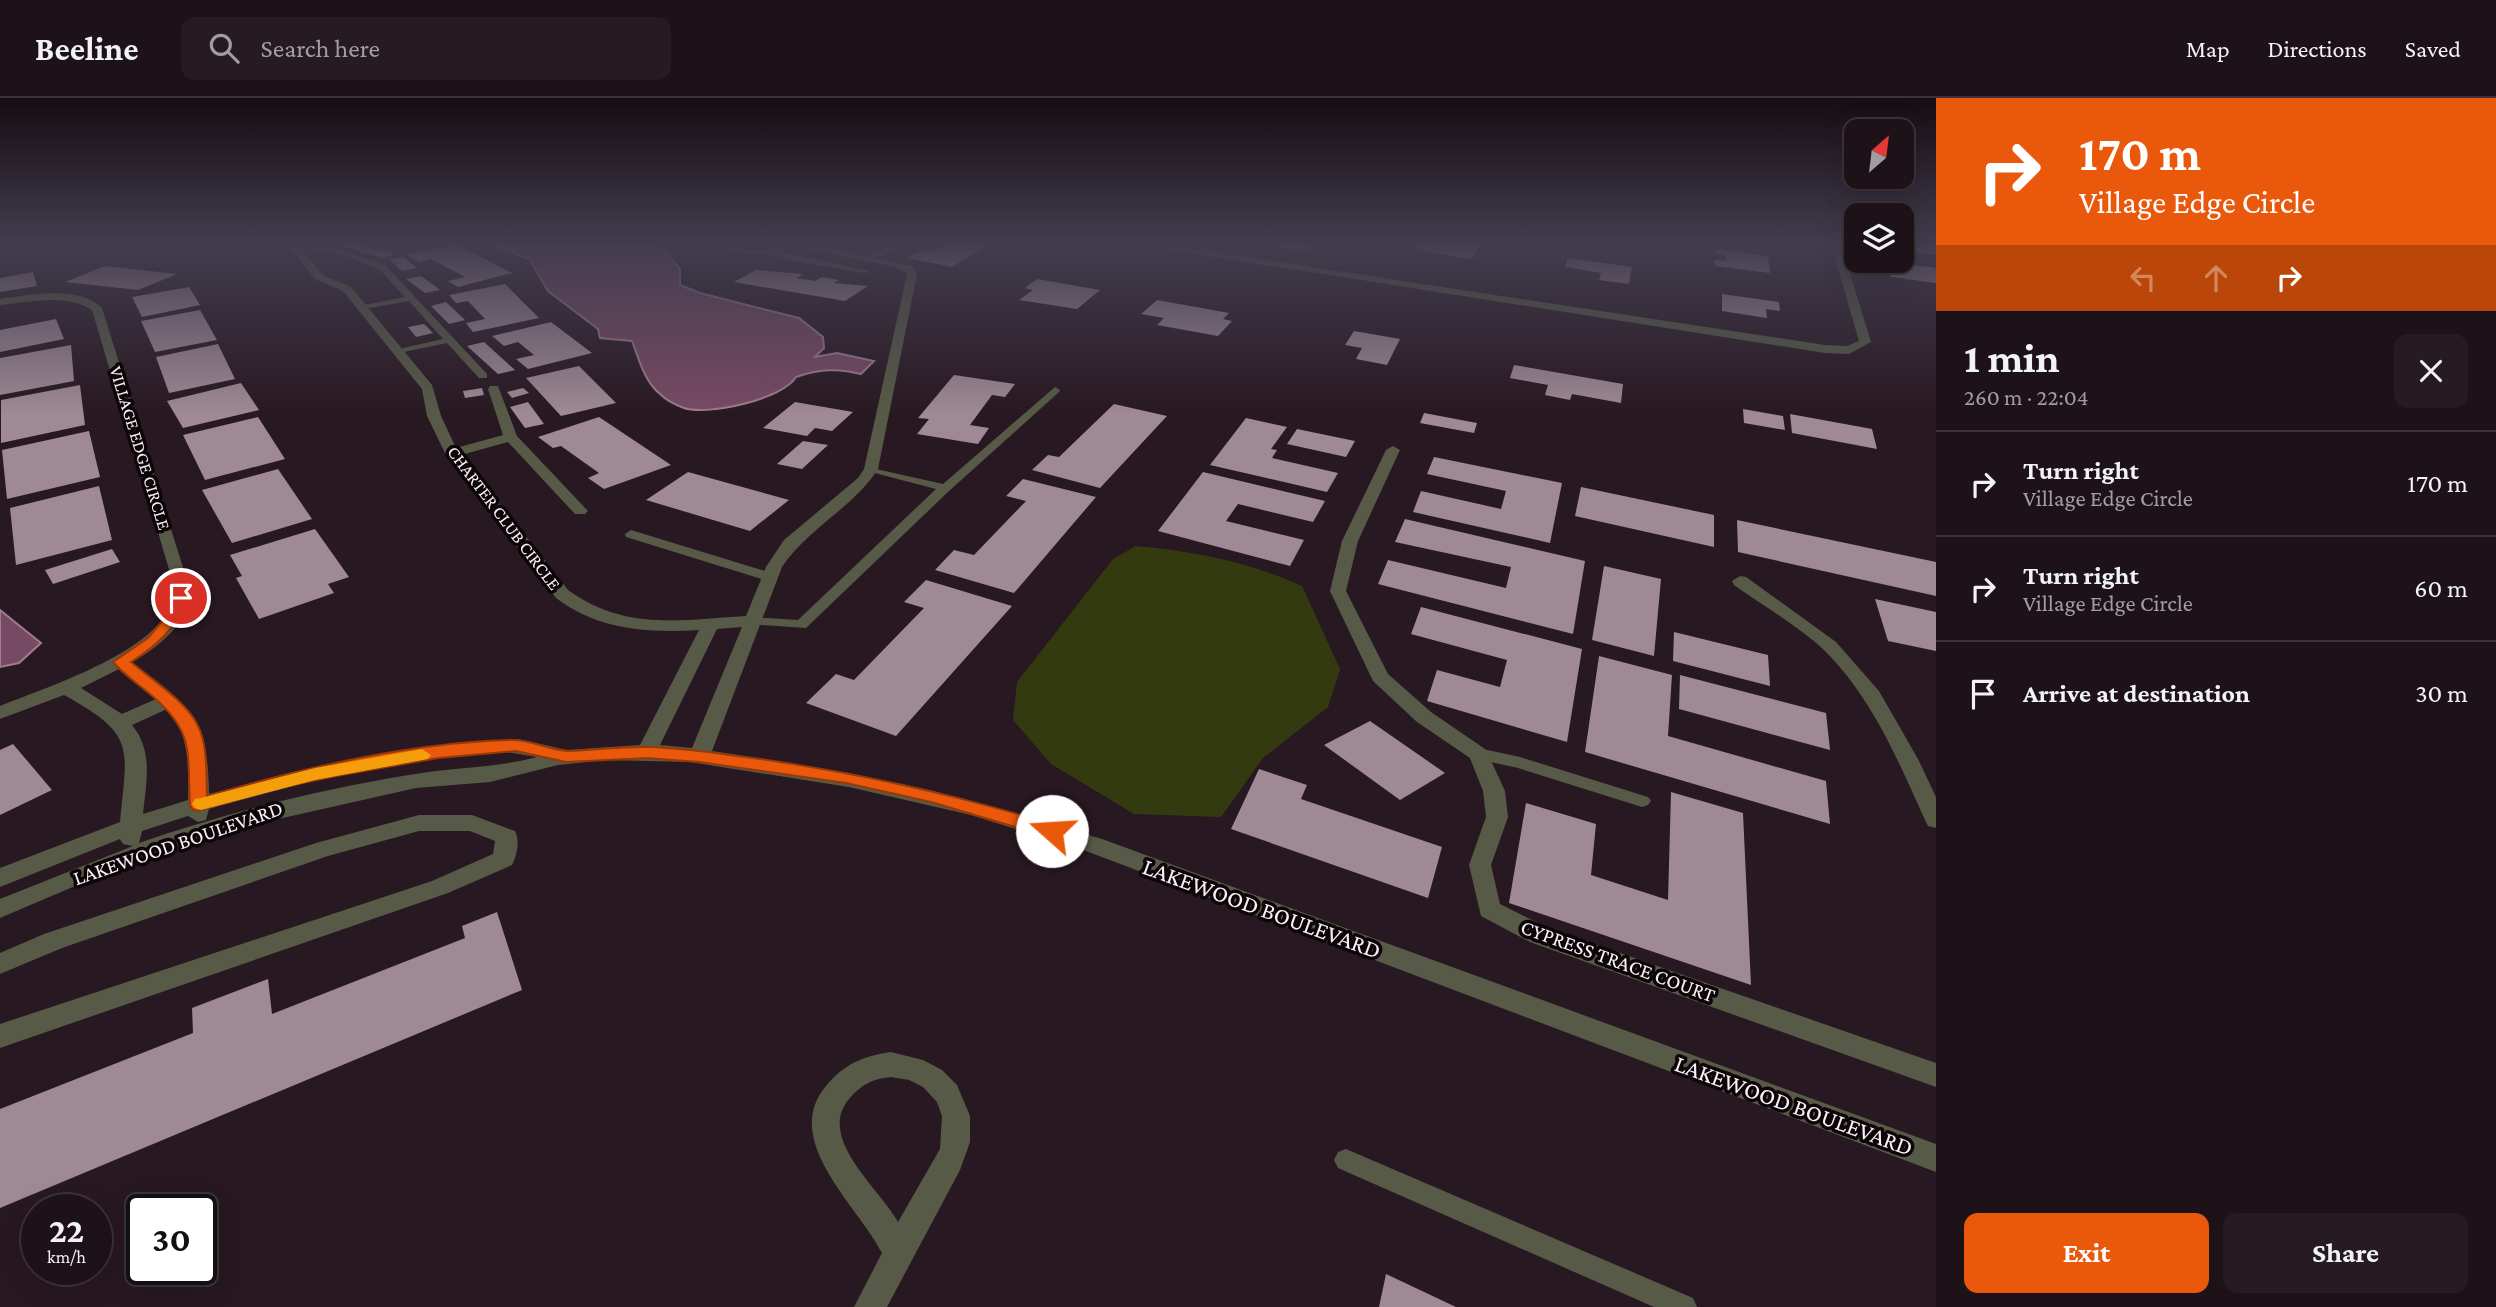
<!DOCTYPE html>
<meta charset="utf-8">
<style>
:root{--surface:#1e1219;--page:#261b22;--text:#f1f3f6;--muted:#a19ea2;--line:#3c3238;--accent:#ea580c}
body{margin:0;font-family:"Crimson Pro",serif;background:var(--page);color:var(--text);height:100vh;display:flex;flex-direction:column;font-size:26px;white-space:nowrap}
*{box-sizing:border-box;margin:0}
p{font-size:23px;color:var(--muted)}
.icon{flex:none;width:38px;height:38px;fill:none;stroke:currentColor;stroke-width:2;stroke-linecap:round;stroke-linejoin:round}
.map{position:relative;flex:1;overflow:hidden}
.sheet{display:flex;flex-direction:column;background:var(--surface);width:560px}
.sheet>*{flex:none}
.guide{background:#ea580c;color:#fff;overflow:hidden}
.needle{width:46px;rotate:28deg}
.fabs{position:absolute;left:1844px;top:21px;display:grid;gap:14px}
.fabs a{display:grid;place-items:center;width:70px;height:70px;border-radius:14px;background:var(--surface);box-shadow:0 7px 28px #0002,0 0 0 2px var(--line);font-size:35px}
.speed{position:absolute;left:21px;top:1096px;display:flex;gap:14px;font-size:35px;font-weight:700;text-align:center}
.speed>*{display:grid;place-content:center;width:91px;height:91px;border-radius:50%;background:var(--surface);box-shadow:0 7px 28px #0002,0 0 0 2px var(--line);line-height:1}
.speed small{font-size:18px;font-weight:400}
.speed .limit{border:4px solid #111;border-radius:10px;background:#fff;color:#111}
.pin{position:absolute;display:grid;place-items:center;width:60px;height:60px;color:#fff;margin:-30px;border:4px solid #fff;border-radius:50%;box-shadow:0 2px 7px #0007}
.me{position:absolute;width:77px;margin:-38px;rotate:289deg;stroke-linejoin:round;filter:drop-shadow(0 0 5px #0008)}
.turn{display:flex;align-items:center;gap:24px;height:147px;padding:0 28px;font-size:32px}
.turn .icon{width:91px;height:91px;stroke-width:2.5}
.turn b{display:block;font-size:49px;line-height:60px}
.lanes{display:flex;align-items:center;height:66px;padding:0 28px;background:#0003;justify-content:center;gap:35px;direction:ltr}
.lanes .off{opacity:.35}
.round{display:grid;place-items:center;flex:none;width:74px;height:74px;border-radius:14px;background:var(--page)}
.overview{display:flex;align-items:center;justify-content:space-between;height:119px;padding:0 28px}
h1{font-size:42px;font-weight:700;line-height:52px}
.button{display:flex;gap:14px;margin-top:auto;padding:14px 28px}
.button a{flex:1;height:80px;border-radius:14px;background:var(--accent);color:#fff;font-size:28px;font-weight:700;line-height:80px;text-align:center}
.button a+a{background:var(--page);color:var(--text)}
ul{padding:0;list-style:none}
li{display:flex;align-items:center;gap:21px;height:105px;padding:0 28px;border-top:2px solid var(--line)}
li div{flex:1}
li b{display:block;font-size:26px}
li em{font-style:normal}
header{display:flex;align-items:center;gap:42px;box-sizing:border-box;height:98px;padding:0 35px;background:var(--surface);border-bottom:2px solid var(--line)}
header strong{font-size:33px}
nav{display:flex;gap:38px;margin-inline-start:auto;font-size:24px}
.search{width:490px;height:63px;background:var(--page);display:flex;align-items:center;gap:18px;box-sizing:border-box;padding:0 24px;border-radius:14px;color:var(--muted);font-size:26px}
main{display:flex;flex:1;min-height:0}
.map>svg:first-child{display:block}
.green{fill:#343a0f}
.water{fill:#774a63;stroke:#9f7c8f;stroke-width:2}
.building{fill:#9e8994}
.lines{fill:none;stroke-linecap:round;stroke-linejoin:round}
.service{fill:#575a46;fill-rule:evenodd}
.minor{fill:#575a46;fill-rule:evenodd}
.route{fill:#ea580c;stroke:#983908;stroke-width:2}
.slow{fill:#f59e0b}
.labels{text-anchor:middle;dominant-baseline:central;stroke-width:7;stroke-linejoin:round;paint-order:stroke}
.far-street-label{font-size:18px;fill:#fcf0f6;stroke:#0c0609}
.street-label{font-size:21px;fill:#fcf0f6;stroke:#0c0609}
.near-street-label{font-size:24px;fill:#fcf0f6;stroke:#0c0609}
</style>
<header>
<strong>Beeline</strong>
<div class="search"><svg class="icon" aria-label="search" viewBox="0 0 24 24"><circle cx="10" cy="10" r="6"/><path d="M15 15l6 6"/></svg>Search here</div>
<nav><a>Map</a><a>Directions</a><a>Saved</a></nav>
</header>
<main>
<div class="map">
<svg width="1936" height="1209" viewBox="0 0 1936 1209">
<rect width="100%" height="100%" fill="#281821"/>
<path class="green" d="M1136,448c56,5 115,16 166,40l38,83 -12,38 -65,51 -42,59 -87,-3 -83,-50 -38,-44 4,-38 96,-123z"/>
<g class="water">
<path d="M490,146h168l22,25v16l20,8 99,25 24,19 1,11 -9,9 22,-4 37,8 -13,13c-23,-6 -42,-5 -65,3 -13,22 -88,39 -112,31 -8,-3 -19,-9 -24,-14 -16,-13 -21,-35 -28,-53l-32,-3 -2,-9 -50,-38 -19,-32z"/>
<path d="M0,512l41,33 -22,20 -19,4z"/>
</g>
<g class="building">
<path d="M334,146h24l38,10 -13,4z"/>
<path d="M456,146l56,29 -54,14 -10,-6 17,-4 -34,-18 -12,3 -12,-7z"/>
<path d="M947,146h42l-37,23 -45,-9 13,-7 12,2z"/>
<path d="M1282,146h30l-6,7 -26,-4z"/>
<path d="M1419,146h61l-8,15 -57,-9z"/>
<path d="M1913,146h23v11l-19,-2z"/>
<path d="M1716,151l52,7 2,17 -55,-7 -1,-6 12,1v-5l-10,-2z"/>
<path d="M404,159l13,11 -15,3 -13,-12z"/>
<path d="M1568,160l64,9 -3,17 -30,-4 2,-7 -36,-6z"/>
<path d="M1884,163l52,7v15l-45,-6z"/>
<path d="M105,168l72,8 -39,16 -73,-8z"/>
<path d="M756,172l47,4 -6,4 18,3 7,-4 17,3 -5,3 34,3 -23,15 -111,-19z"/>
<path d="M33,174l4,14 -37,6v-14z"/>
<path d="M421,178l19,14 -15,3 -19,-14z"/>
<path d="M1037,181l63,11 -23,19 -58,-9 14,-10 -8,-2z"/>
<path d="M505,186l34,34 -66,14 -7,-9 19,-4 -17,-18 -12,2 -7,-8z"/>
<path d="M189,189l11,18 -58,12 -10,-20z"/>
<path d="M1722,196l57,8 1,9 -14,-2 1,9 -45,-7z"/>
<path d="M1157,202l72,13 -6,6 9,2 -14,15 -61,-11 7,-7 -23,-4z"/>
<path d="M446,204l19,18 -16,4 -18,-18z"/>
<path d="M200,212l17,30 -62,12 -14,-31z"/>
<path d="M56,221l8,20 -64,13v-22z"/>
<path d="M551,224l41,31 -64,16 -12,-10 18,-4 -16,-13 -14,4 -12,-10z"/>
<path d="M424,226l9,9 -17,4 -8,-10z"/>
<path d="M1354,233l46,8 -13,26 -31,-6 6,-11 -17,-3z"/>
<path d="M484,244l31,28 -17,4 -31,-28z"/>
<path d="M218,246l17,35 -66,14 -13,-36z"/>
<path d="M71,247l3,36 -74,14v-37z"/>
<path d="M1514,267l109,19 -2,19 -49,-9 -2,6 -25,-5 3,-10 -38,-7z"/>
<path d="M579,268l37,37 -55,13 -35,-38z"/>
<path d="M954,277l61,9 -10,13 -13,-2 -22,30 19,3 -11,16 -61,-10 12,-15 -11,-1z"/>
<path d="M241,285l18,27 -76,18 -16,-27z"/>
<path d="M80,287l5,40 -84,18v-43z"/>
<path d="M482,290l2,7 -19,3 -2,-7z"/>
<path d="M523,290l6,5 -17,5 -5,-6z"/>
<path d="M528,304l16,22 -19,4 -15,-21z"/>
<path d="M795,304l58,10 -21,19 -17,-3 -8,8 -44,-8z"/>
<path d="M1114,306l53,12 -67,72 -68,-18 16,-15 11,2z"/>
<path d="M1743,311l40,7 2,14 -41,-7z"/>
<path d="M1424,315l53,10 -3,10 -54,-10z"/>
<path d="M1790,316l82,15 5,20 -85,-16z"/>
<path d="M258,319l27,42 -80,21 -22,-45z"/>
<path d="M599,319l72,48 -67,24 -16,-11 11,-5 -38,-27 -8,2 -15,-11z"/>
<path d="M1246,320l41,9 -16,22 6,1 -5,8 66,15 -11,19 -117,-27z"/>
<path d="M1297,331l58,12 -9,16 -59,-13z"/>
<path d="M89,333l11,46 -93,22 -5,-49z"/>
<path d="M803,343l25,4 -26,24 -25,-5z"/>
<path d="M1434,359l128,26 -12,60 -137,-31 8,-21 80,18 5,-18 -79,-17z"/>
<path d="M278,371l34,50 -80,24 -30,-53z"/>
<path d="M688,374l101,28 -39,31 -104,-31z"/>
<path d="M1203,374l122,29 -12,21 -75,-18 -12,17 78,19 -14,26 -132,-35z"/>
<path d="M1023,381l73,18 -82,96 -79,-23 19,-20 20,5 52,-54 -20,-5z"/>
<path d="M99,388l13,54 -96,25 -6,-57z"/>
<path d="M1581,389l133,28v32l-139,-31z"/>
<path d="M1405,421l180,42 -12,73 -195,-50 10,-24 118,28 5,-21 -116,-25z"/>
<path d="M1737,422l199,42v34l-198,-44z"/>
<path d="M315,431l34,48 -21,7 6,9 -75,26 -23,-41 6,-2 -12,-21z"/>
<path d="M112,451l8,13 -67,22 -8,-14z"/>
<path d="M1604,468l57,13 -7,77 -62,-16z"/>
<path d="M926,482l86,26 -116,130 -90,-33 30,-29 18,6 70,-72 -20,-6z"/>
<path d="M1875,501l61,13v39l-48,-10z"/>
<path d="M1421,509l161,42 -15,93 -140,-41 10,-31 63,17 7,-27 -96,-26z"/>
<path d="M1674,534l94,23 2,31 -97,-25z"/>
<path d="M1599,558l73,19 -4,61 158,45 4,43 -245,-72z"/>
<path d="M1680,577l146,38 4,37 -151,-41z"/>
<path d="M1370,623l75,52 -45,27 -76,-55z"/>
<path d="M13,646l39,46 -52,25v-65z"/>
<path d="M1259,671l48,16 -6,14 141,48 -14,51 -197,-69z"/>
<path d="M1671,694l72,21 8,172 -242,-82 17,-100 70,21 -5,51 77,25z"/>
<path d="M497,814l25,78 -522,218v-99l193,-76 -1,-25 76,-29 4,35 193,-76 -3,-12z"/>
<path d="M1386,1176l70,33h-77z"/>
</g>
<g class="lines">
<g class="service">
<path d="M722,146c11,0 18,5 28,7 16,1 29,-7 45,-7l-13,8 87,19 -4,2 -82,-14c-20,-10 -36,1 -61,-15z"/>
<path d="M890,146h10l-26,17h-6v-4z"/>
<path d="M327,148l58,19 102,109v4h-8l-32,-35 -53,11v-4l49,-11 -34,-38 -50,9v-4l46,-9 -26,-28 -52,-19 -27,6 -4,-2z"/>
<path d="M1055,289l5,3 -1,2 -110,99 -143,137 -59,-4 -2,-3 2,-3 5,-1 46,3 138,-131 -69,-18v-4l76,17z"/>
<path d="M631,432l144,44 2,3 -2,3h-10l-139,-43 -1,-3z"/>
<path d="M1478,650l42,9 128,40 3,4 -3,4 -6,2 -124,-39 -46,-10 -2,-4z"/>
<path d="M1346,1051l347,149 4,9h-43l-316,-139 -4,-8 4,-8z"/>
</g>
<g class="minor">
<path d="M0,146h6l-6,4z"/>
<path d="M287,146h10l26,31 28,12 81,98 9,31 15,32 47,-13 -15,-46 2,-3h8l19,50 71,75 -3,3h-10l-67,-72 -47,13 107,135c56,41 113,30 178,26l20,-49 18,-27 74,-62 6,-9 43,-195 -12,-7 -110,-23h22l105,22 5,8 -39,195c-25,39 -70,59 -96,98l-70,184 137,22 81,17 172,49 834,305v28l-850,-321 -115,-36 -122,-28 -159,-25 -84,-2 -48,5 -68,17 -74,6 -160,36 -148,48 -108,46v-19l133,-53 -10,-2 -3,-5 -120,48v-19l120,-46c7,-75 17,-87 -56,-127l-64,24v-13c45,-18 136,-48 164,-89 9,-13 9,-26 7,-41l-79,-266c-24,-17 -65,-8 -92,-5v-6c30,-4 79,-14 102,9l88,282c1,32 -33,58 -58,72 58,45 76,54 77,132l150,-36 106,-16 53,-3 49,11 73,-5 59,-115c-53,3 -100,0 -143,-32l-111,-145 -18,-37 -5,-27 -79,-98 -28,-12zM742,529l-50,121 -32,-3 57,-116zM119,571l37,30 -34,15 -41,-26zM167,611c23,25 22,59 21,91l-45,14c3,-31 11,-62 -11,-89zM507,654l30,5c-41,11 -81,10 -122,17 -93,15 -187,38 -276,69l3,-12 46,-15 10,6 8,-2 3,-11c96,-27 198,-54 298,-57z"/>
<path d="M1133,146h26l666,101 22,1 12,-5 -28,-97h10l30,98 -22,12 -24,-1z"/>
<path d="M1393,348l7,4 -42,91 -12,50 42,83 43,38 54,37 3,5 17,37 3,26 -17,48 9,39 48,24 388,135v24l-406,-145 -49,-26 -12,-51 17,-48 -3,-26 -13,-33 -53,-36 -44,-41 -43,-90 12,-50 44,-91z"/>
<path d="M1740,478l6,1 90,65 43,49 39,68 18,38v31l-8,-2 -3,-6c-27,-60 -53,-122 -100,-169 -24,-23 -63,-46 -91,-66l-2,-4z"/>
<path d="M419,717h53l43,16c5,10 2,25 -3,34l-64,28 -448,155v-24l432,-143 61,-27 2,-13 -25,-10h-51l-91,25 -266,92 -62,26v-21l44,-19 272,-91z"/>
<path d="M891,954l32,8 19,10 15,15 13,31v26l-10,28 -73,137h-33l28,-54c-23,-46 -102,-113 -56,-167 18,-22 37,-30 65,-34zM891,979l18,3 14,7 14,15 5,14 -2,33 -42,73c-18,-33 -82,-84 -49,-123 13,-15 23,-20 42,-22z"/>
</g>
</g>
<linearGradient id="sky" x2="0" y2="1"><stop stop-color="#160d12"/><stop offset="0.46" stop-color="#423d4e"/><stop offset="1" stop-color="#423d4e" stop-opacity="0"/></linearGradient>
<rect width="1936" height="316" fill="url(#sky)"/>
<path class="route" d="M181,496l7,4c-13,31 -30,47 -57,64 20,17 56,40 67,64 10,20 8,48 9,70 95,-28 207,-54 306,-56 19,0 38,11 57,11 26,-1 53,-5 79,-4 37,1 74,7 111,12 105,15 197,36 299,67l2,5 -2,5 -7,2 -121,-36 -85,-19 -147,-21 -52,-4 -81,4 -50,-11 -78,7 -102,18 -67,14 -71,21 -6,-2 -2,-4c-3,-55 5,-73 -40,-111 -12,-10 -27,-20 -37,-32l35,-24 17,-20 11,-23z"/>
<path class="slow" d="M422,651l9,6 -3,4 -113,21 -114,30 -6,-2 -3,-4 3,-5 6,-1 114,-30z"/>
<g class="labels">
<g class="far-street-label">
<text transform="translate(140 350) rotate(73)">VILLAGE EDGE CIRCLE</text>
<text transform="translate(504 420) rotate(53)">CHARTER CLUB CIRCLE</text>
</g>
<g class="street-label">
<text transform="translate(178 745) rotate(-19)">LAKEWOOD BOULEVARD</text>
<text transform="translate(1618 863) rotate(20)">CYPRESS TRACE COURT</text>
</g>
<g class="near-street-label">
<text transform="translate(1262 810) rotate(20)">LAKEWOOD BOULEVARD</text>
<text transform="translate(1794 1007) rotate(20)">LAKEWOOD BOULEVARD</text>
</g>
</g>
</svg>
<div class="fabs">
<a><svg class="needle" viewBox="-14 -14 28 28"><path d="M0-13l5 13h-10z" fill="#e53935"/><path d="M0 13l5-13h-10z" fill="#a19ea2"/></svg></a>
<a><svg class="icon" aria-label="layers" viewBox="0 0 24 24"><path d="M12 4l9 5-9 5-9-5zM3 14l9 5 9-5"/></svg></a>
</div>
<div class="speed"><div>22<small>km/h</small></div><div class="limit">30</div></div>
<div class="pin" style="left:181px;top:500px;background:#d93025"><svg class="icon" aria-label="arrive" viewBox="0 0 24 24"><path d="M6 21V4h12l-3 4 3 4H6"/></svg></div>
<svg class="me" style="left:1052px;top:733px" viewBox="-20 -20 40 40"><circle r="19" fill="#fff"/><path d="M0-13L10 11 0 6-10 11z" fill="#ea580c"/></svg>
</div>
<section class="sheet">
<div class="guide">
<div class="turn"><svg class="icon" aria-label="right" viewBox="0 0 24 24"><path d="M7 20v-9h11M14 6l5 5-5 5"/></svg><div><b>170 m</b>Village Edge Circle</div></div>
<div class="lanes"><svg class="icon off" aria-label="left" viewBox="0 0 24 24"><path d="M17 20v-9H6M10 6l-5 5 5 5"/></svg><svg class="icon off" aria-label="ahead" viewBox="0 0 24 24"><path d="M12 20V5M6 11l6-6 6 6"/></svg><svg class="icon" aria-label="right" viewBox="0 0 24 24"><path d="M7 20v-9h11M14 6l5 5-5 5"/></svg></div>
</div>
<div class="overview"><div><h1>1 min</h1><p>260 m · 22:04</p></div><a class="round"><svg class="icon" aria-label="close" viewBox="0 0 24 24"><path d="M6 6l12 12M18 6L6 18"/></svg></a></div>
<ul>
<li><svg class="icon" aria-label="right" viewBox="0 0 24 24"><path d="M7 20v-9h11M14 6l5 5-5 5"/></svg><div><b>Turn right</b><p>Village Edge Circle</p></div><em>170 m</em></li>
<li><svg class="icon" aria-label="right" viewBox="0 0 24 24"><path d="M7 20v-9h11M14 6l5 5-5 5"/></svg><div><b>Turn right</b><p>Village Edge Circle</p></div><em>60 m</em></li>
<li><svg class="icon" aria-label="arrive" viewBox="0 0 24 24"><path d="M6 21V4h12l-3 4 3 4H6"/></svg><div><b>Arrive at destination</b></div><em>30 m</em></li>
</ul>
<div class="button"><a>Exit</a><a>Share</a></div>
</section>
</main>
